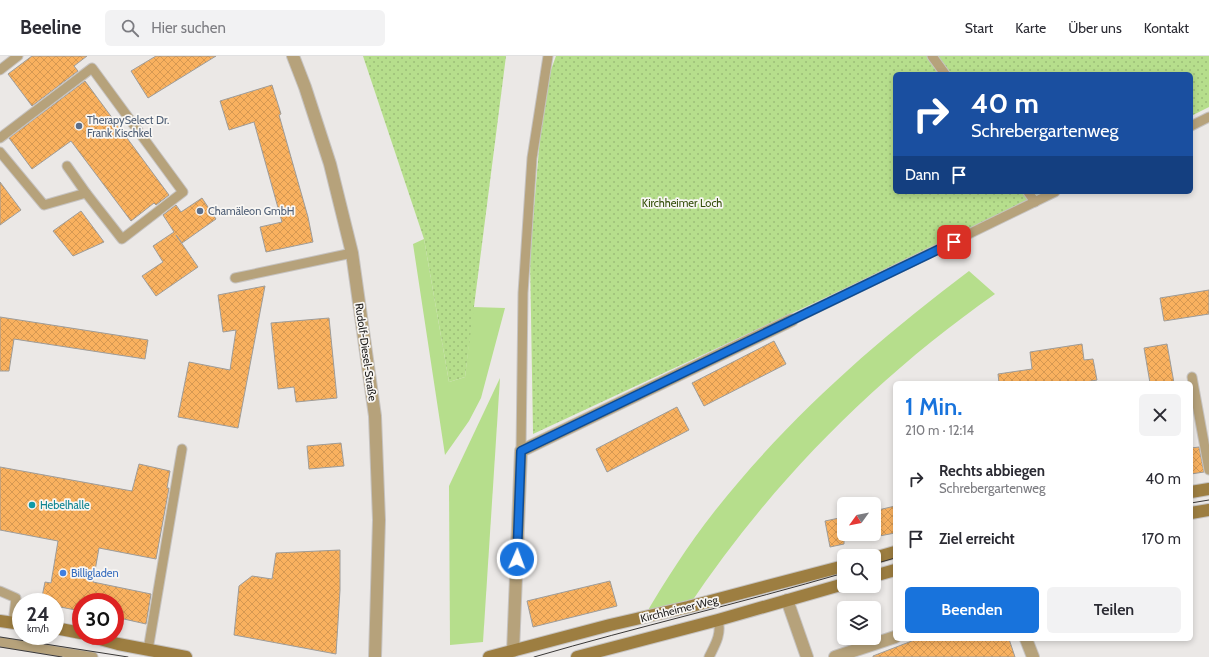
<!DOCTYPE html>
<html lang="de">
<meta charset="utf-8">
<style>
:root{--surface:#fff;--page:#f2f2f3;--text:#2b2b33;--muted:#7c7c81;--line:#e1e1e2;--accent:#1873dc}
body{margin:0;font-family:Cabin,sans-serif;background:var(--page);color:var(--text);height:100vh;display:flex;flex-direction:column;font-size:15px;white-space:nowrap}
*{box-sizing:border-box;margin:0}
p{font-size:13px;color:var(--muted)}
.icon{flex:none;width:22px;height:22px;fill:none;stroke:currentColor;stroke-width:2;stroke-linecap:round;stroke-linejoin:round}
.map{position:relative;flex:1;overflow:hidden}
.side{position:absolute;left:893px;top:325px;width:300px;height:260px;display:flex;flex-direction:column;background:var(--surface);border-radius:6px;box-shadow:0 2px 6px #0003}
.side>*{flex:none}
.top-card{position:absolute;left:893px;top:16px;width:300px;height:122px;border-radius:6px;box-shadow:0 2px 6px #0003;background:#1a4fa0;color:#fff;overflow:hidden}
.needle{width:26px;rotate:237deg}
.fabs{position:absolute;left:837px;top:441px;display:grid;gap:8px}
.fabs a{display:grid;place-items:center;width:44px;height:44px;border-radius:6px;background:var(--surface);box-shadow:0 2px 6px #0003;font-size:20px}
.speed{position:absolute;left:12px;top:537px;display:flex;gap:8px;font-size:20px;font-weight:700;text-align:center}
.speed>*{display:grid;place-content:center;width:52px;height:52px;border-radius:50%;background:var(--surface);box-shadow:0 2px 6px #0003;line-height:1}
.speed small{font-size:10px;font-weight:400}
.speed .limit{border:6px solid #d22;background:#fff;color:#111}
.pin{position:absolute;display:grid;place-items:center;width:34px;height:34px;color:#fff;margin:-17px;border-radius:8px;box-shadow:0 2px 6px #0006}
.me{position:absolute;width:44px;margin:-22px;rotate:2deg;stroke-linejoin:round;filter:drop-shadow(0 0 3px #0008)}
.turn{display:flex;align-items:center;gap:14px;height:84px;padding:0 12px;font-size:18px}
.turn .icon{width:52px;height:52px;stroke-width:2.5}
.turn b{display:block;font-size:28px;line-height:34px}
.then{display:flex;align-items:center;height:38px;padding:0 12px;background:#0003;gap:8px;font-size:15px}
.round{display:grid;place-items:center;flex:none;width:42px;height:42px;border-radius:6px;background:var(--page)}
.summary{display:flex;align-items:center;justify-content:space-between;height:68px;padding:0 12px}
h1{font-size:24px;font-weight:600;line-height:30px;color:var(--accent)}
.cta{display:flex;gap:8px;margin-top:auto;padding:8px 12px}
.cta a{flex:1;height:46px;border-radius:6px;background:var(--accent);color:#fff;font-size:16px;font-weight:600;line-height:46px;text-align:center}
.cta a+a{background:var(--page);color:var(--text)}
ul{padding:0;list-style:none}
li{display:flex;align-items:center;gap:12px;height:60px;padding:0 12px}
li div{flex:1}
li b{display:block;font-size:15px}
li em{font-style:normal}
header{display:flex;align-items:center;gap:24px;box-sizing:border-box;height:56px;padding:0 20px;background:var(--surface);border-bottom:1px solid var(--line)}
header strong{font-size:19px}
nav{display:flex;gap:22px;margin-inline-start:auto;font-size:14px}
.search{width:280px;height:36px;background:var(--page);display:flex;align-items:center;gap:10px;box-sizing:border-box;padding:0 14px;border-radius:6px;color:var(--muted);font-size:15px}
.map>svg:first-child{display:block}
.grass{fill:#b6de8c}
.park{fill:url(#park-dots)}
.building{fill:url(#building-cross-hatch);stroke:#9e9c99}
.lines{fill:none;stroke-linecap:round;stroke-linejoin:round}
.lane-casing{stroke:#c6c3c1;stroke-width:11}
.street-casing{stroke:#c6c3c1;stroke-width:14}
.secondary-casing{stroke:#c6c3c1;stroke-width:14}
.lane{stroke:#b6a27b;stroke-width:9}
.street{stroke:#b6a27b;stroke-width:12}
.secondary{stroke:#9d7e41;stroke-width:12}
.tram{stroke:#3a3837;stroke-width:1}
.route-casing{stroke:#104b8f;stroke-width:10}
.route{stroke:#1873dc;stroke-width:7}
.service-dot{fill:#5c6f8a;stroke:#f8f6f3;stroke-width:1.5}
.culture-dot{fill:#0f9aa8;stroke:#f8f6f3;stroke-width:1.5}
.shop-dot{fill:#3f7fe0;stroke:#f8f6f3;stroke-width:1.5}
.labels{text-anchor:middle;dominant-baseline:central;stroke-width:3.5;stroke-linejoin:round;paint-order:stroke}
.service-label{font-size:11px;fill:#4e5e75;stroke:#f8f6f3;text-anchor:start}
.park-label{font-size:11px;fill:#314b07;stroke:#f8f6f3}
.street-label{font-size:11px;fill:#1d1c1b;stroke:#f8f6f3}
.culture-label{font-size:11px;fill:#0d838f;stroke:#f8f6f3;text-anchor:start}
.shop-label{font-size:11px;fill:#366cbe;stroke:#f8f6f3;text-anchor:start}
</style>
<header>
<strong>Beeline</strong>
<div class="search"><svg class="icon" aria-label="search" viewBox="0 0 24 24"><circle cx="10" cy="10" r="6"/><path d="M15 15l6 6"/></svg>Hier suchen</div>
<nav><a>Start</a><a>Karte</a><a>Über uns</a><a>Kontakt</a></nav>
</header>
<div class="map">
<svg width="1209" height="601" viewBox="0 0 1209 601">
<defs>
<pattern id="park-dots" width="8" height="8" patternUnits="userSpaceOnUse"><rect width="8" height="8" fill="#b6de8c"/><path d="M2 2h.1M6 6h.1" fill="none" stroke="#9cbe78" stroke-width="1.8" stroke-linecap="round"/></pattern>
<pattern id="building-cross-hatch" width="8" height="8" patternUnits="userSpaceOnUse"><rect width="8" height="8" fill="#f9b15f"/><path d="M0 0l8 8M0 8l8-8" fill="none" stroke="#d59852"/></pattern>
</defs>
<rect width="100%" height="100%" fill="#ebe8e6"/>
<g class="grass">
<path d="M424,183l25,143 16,-5 8,-70 32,1 -24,90 -12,23 -24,34 -32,-211z"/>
<path d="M969,215l26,23c-121,85 -225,190 -307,313l-44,10c21,-36 44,-72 70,-105 73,-93 162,-171 255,-241z"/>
<path d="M500,322l-17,264 -33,3 -1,-159z"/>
</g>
<g class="park">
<path d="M363,0h143l-41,321 -16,5 -25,-143z"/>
<path d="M556,0h653v51l-18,9v-42h-296v118h148l-90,46 -420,196 -3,-178 14,-167z"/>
</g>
<g class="building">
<path d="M32,0h55l-13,10 4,5 -46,35 -24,-32z"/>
<path d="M156,0h60l-68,42 -17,-27z"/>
<path d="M85,25l84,114 -13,10 -2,-2 -23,18 -60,-80 -39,28 -23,-31z"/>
<path d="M272,29l9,29 -2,1 29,102 5,25 -47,10 -6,-25 22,-5 -28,-100 -25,8 -9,-29z"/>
<path d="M0,126l21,28 -21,15z"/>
<path d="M202,142l14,21 -34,24 -6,-8 22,32 -42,29 -14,-20 21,-14 -10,-16 21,-14 -11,-17 13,-10 5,7z"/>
<path d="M81,155l23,31 -31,14 -20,-25z"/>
<path d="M265,230l-27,142 -60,-11 11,-55 41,8 6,-40 -13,2 -5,-37z"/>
<path d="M1209,234v24l-45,7 -4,-23z"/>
<path d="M0,261l148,23 -3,19 -131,-20 -5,32h-9z"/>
<path d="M329,262l8,80 -41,4 -2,-15 -16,2 -7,-66z"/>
<path d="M774,285l12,23 -82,42 -12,-23z"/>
<path d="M1082,288l2,16 9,-1 4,21 -17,3h-81l-1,-9 34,-5 -2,-17z"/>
<path d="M1167,288l7,39h-24l-6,-35z"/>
<path d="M677,351l12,23 -82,42 -11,-23z"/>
<path d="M341,387l3,23 -35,3 -2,-23z"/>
<path d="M1199,391l5,25 -13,2v-26z"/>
<path d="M139,408l31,7 -3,17h2l-13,71 -57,-11 -6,34 58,12 -5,30 -31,-7v-15h-34v9l-26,-5v-4h-14l4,-20 6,1 7,-42 -58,-11v-63l132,24z"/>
<path d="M895,450v27l-21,4v-26z"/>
<path d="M844,461v27l-14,3 -5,-26z"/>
<path d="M340,494v40l-4,64 -102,-19 5,-49 13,-10 20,3 4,-26z"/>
<path d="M610,525l7,25 -84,21 -6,-26z"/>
<path d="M917,583h92l6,18h-142v-1z"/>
</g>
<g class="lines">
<g class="lane-casing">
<g id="lane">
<path d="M932,0l13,18"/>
<path d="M0,14l18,-14"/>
<path d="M1191,70l18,-9"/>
<path d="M0,82l92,-70 91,124 -61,47 -36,-46 -42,12 -44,-53"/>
<path d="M67,110l19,27"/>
<path d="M1028,136l7,10"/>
<path d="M235,222l117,-25"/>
<path d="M792,264l263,-128"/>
<path d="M1192,321l17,93"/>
<path d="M521,395l2,-158 9,-135 16,-102"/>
<path d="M0,535l16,7 -3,25"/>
<path d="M0,586l93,15"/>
<path d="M148,594l34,-201"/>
<path d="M709,601c6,-12 13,-23 9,-37"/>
</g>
</g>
<g class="street-casing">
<g id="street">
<path d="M293,0l12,31 25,77 22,89 23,163 4,104 -4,137"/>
<path d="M787,544l20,57"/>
<path d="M1026,583l7,18"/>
<path d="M513,595l8,-200 271,-131"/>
<path d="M835,601l60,-20"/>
</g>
</g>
<g class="secondary-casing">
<g id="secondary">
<path d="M1191,436l18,-3"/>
<path d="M1191,457l18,-3"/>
<path d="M874,502l21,-6"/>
<path d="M874,520l21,-6"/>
<path d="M0,565l21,3"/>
<path d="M55,572l26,5"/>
<path d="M89,580l29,8 68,13"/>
<path d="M489,601l121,-32 78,-18 156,-41"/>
<path d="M577,601l141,-37 126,-36"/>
</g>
</g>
<use href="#lane" class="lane"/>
<use href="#street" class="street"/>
<use href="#secondary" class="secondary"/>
<g class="tram">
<path d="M1191,447l18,-3"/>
<path d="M874,508l21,-6"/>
<path d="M0,581l128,20"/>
<path d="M0,591l62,10"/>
<path d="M534,601c103,-30 207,-54 310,-84"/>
</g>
</g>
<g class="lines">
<g class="route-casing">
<path id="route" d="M517,503l4,-108 433,-209"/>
</g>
<use href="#route" class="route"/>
</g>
<g class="service-dot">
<circle cx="79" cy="70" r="4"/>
<circle cx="200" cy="155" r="4"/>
</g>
<circle class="culture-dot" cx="32" cy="449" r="4"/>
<circle class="shop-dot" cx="63" cy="517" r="4"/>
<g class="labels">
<g class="service-label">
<text x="87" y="64">TherapySelect Dr.<tspan x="87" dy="13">Frank Kischkel</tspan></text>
<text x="208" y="155">Chamäleon GmbH</text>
</g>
<g class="park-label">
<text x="682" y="147">Kirchheimer Loch</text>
</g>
<g class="street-label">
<text transform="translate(366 296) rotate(82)">Rudolf-Diesel-Straße</text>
<text transform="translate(679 553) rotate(-14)">Kirchheimer Weg</text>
</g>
<g class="culture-label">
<text x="40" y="449">Hebelhalle</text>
</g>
<g class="shop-label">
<text x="71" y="517">Billigladen</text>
</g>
</g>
</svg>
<div class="fabs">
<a><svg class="needle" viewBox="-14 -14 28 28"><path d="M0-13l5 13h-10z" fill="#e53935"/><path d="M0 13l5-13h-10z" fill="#7c7c81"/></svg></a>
<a><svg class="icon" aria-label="search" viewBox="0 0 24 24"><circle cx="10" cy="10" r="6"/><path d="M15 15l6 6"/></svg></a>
<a><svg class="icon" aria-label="layers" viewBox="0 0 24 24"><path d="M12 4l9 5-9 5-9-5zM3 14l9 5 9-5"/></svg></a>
</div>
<div class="speed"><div>24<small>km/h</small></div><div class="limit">30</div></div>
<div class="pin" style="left:954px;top:186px;background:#d93025"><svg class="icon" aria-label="arrive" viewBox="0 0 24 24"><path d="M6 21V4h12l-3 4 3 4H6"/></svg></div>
<svg class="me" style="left:517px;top:503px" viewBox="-20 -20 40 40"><circle r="17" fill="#1873dc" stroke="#fff" stroke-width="3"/><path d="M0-11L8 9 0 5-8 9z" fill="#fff"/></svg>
<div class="top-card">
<div class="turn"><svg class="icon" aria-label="right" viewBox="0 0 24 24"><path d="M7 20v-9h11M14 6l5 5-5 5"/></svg><div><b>40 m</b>Schrebergartenweg</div></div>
<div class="then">Dann<svg class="icon" aria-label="arrive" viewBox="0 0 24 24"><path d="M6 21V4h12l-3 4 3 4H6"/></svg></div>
</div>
<section class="side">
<div class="summary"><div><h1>1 Min.</h1><p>210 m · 12:14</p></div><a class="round"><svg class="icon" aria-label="close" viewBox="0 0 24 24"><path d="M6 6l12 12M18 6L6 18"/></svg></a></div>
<ul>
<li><svg class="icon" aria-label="right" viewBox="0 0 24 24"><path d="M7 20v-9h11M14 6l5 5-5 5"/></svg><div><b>Rechts abbiegen</b><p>Schrebergartenweg</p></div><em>40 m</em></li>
<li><svg class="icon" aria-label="arrive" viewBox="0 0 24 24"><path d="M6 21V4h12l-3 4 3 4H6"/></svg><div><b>Ziel erreicht</b></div><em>170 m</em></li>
</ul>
<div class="cta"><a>Beenden</a><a>Teilen</a></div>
</section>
</div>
